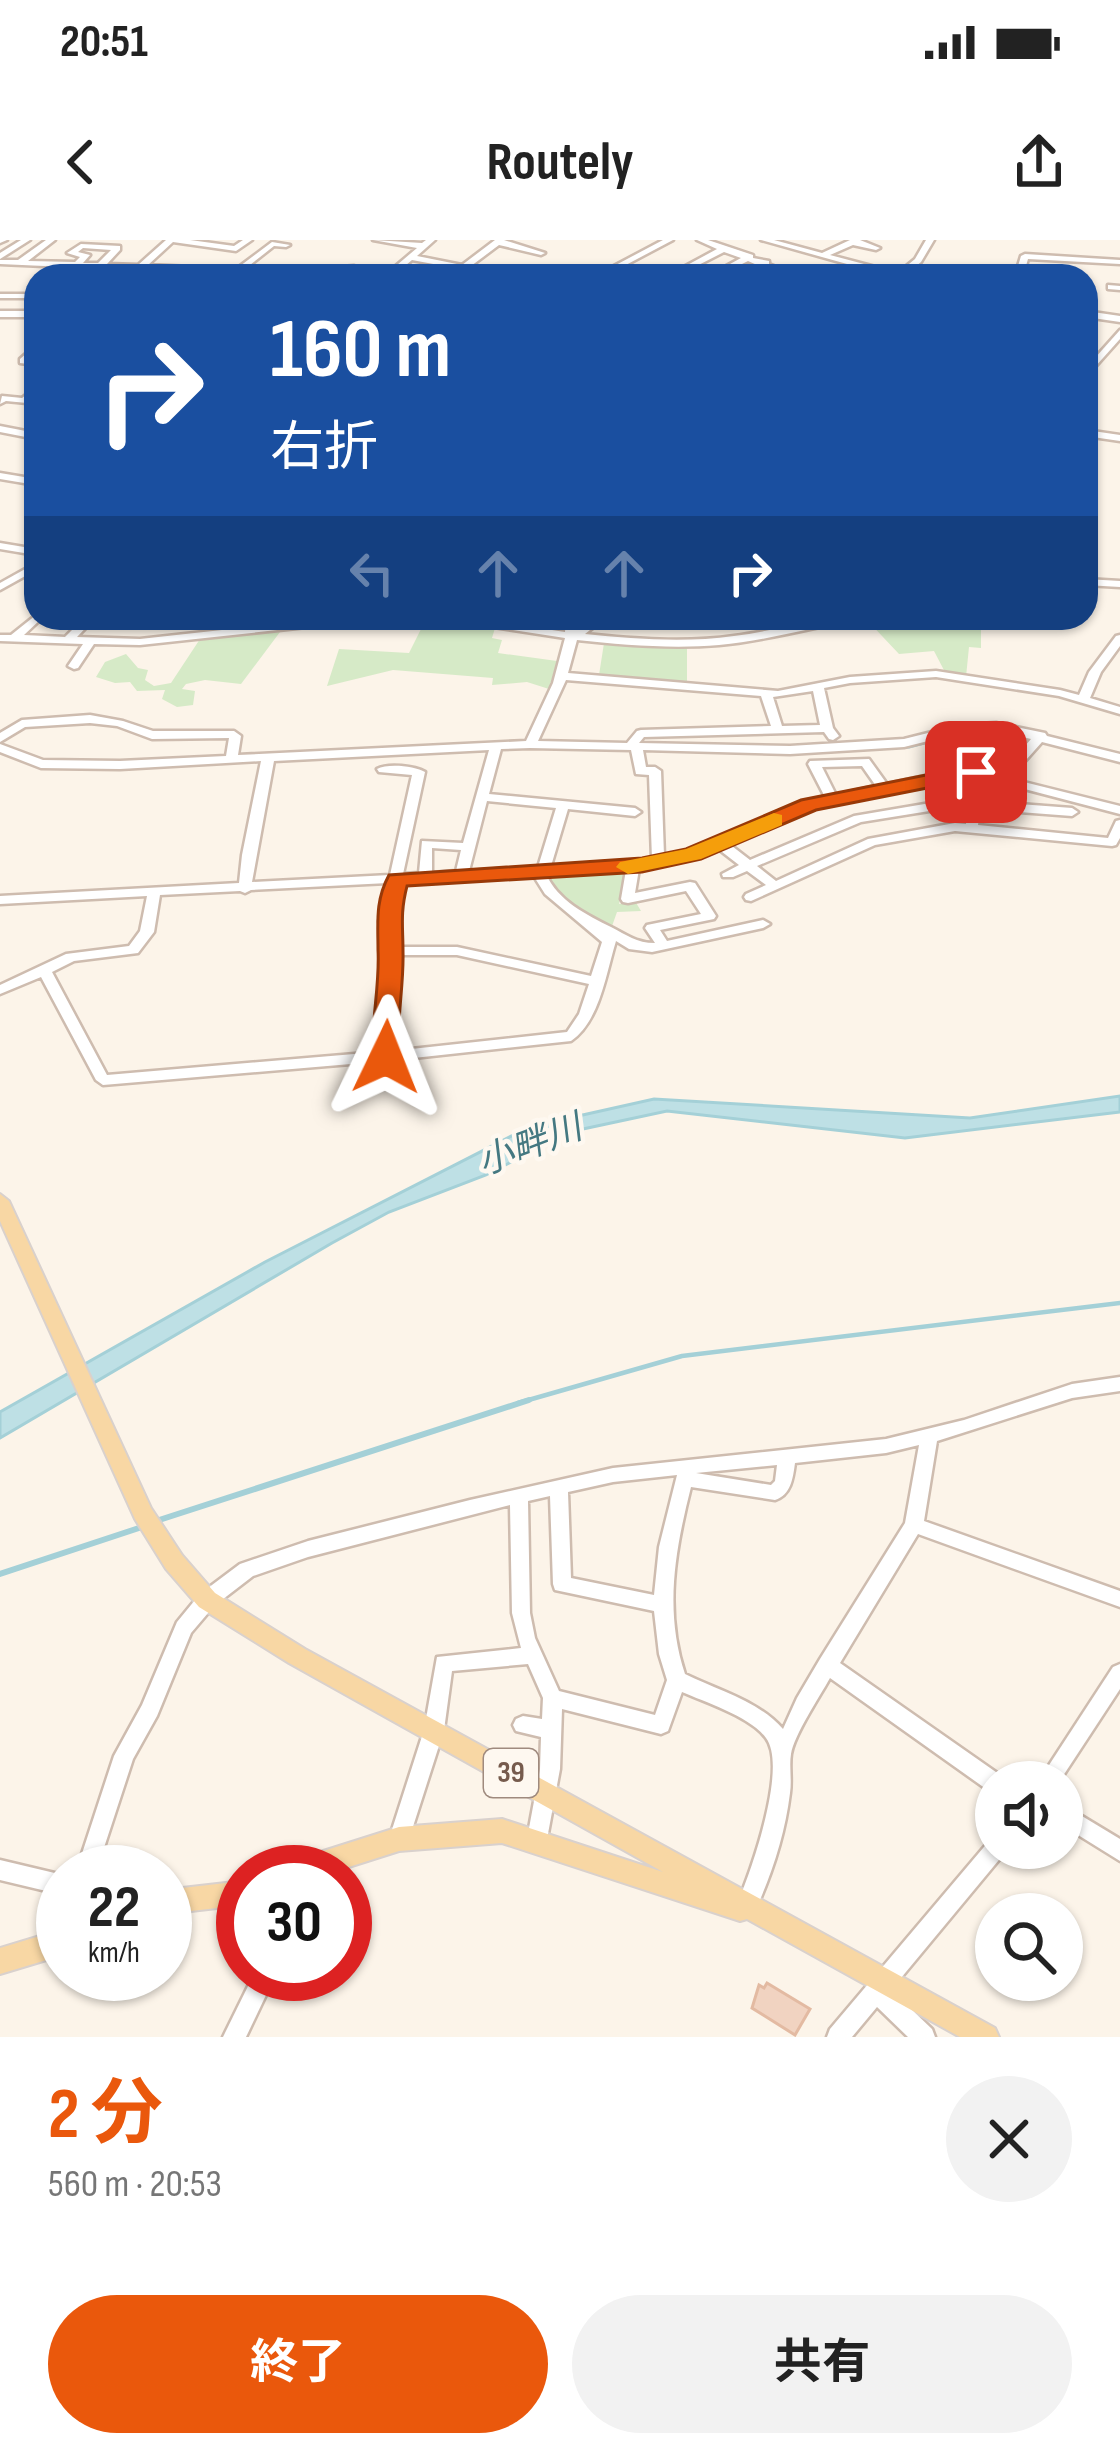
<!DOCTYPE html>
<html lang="ja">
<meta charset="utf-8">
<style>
:root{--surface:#fff;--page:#f2f2f2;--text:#222;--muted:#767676;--accent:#ea580c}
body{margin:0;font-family:"Sofia Sans Condensed","Noto Sans JP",sans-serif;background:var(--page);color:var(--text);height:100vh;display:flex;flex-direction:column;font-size:45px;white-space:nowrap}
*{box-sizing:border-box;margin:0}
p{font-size:39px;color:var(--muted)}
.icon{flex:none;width:66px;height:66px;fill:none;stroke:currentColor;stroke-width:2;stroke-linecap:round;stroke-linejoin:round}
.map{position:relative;height:1797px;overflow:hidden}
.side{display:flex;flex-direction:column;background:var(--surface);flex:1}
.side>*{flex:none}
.top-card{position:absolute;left:24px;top:24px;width:1074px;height:366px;border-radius:36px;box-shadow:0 3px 9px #0004;background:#1a4fa0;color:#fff;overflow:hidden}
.buttons{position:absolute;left:975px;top:1521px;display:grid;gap:24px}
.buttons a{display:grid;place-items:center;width:108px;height:108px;border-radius:50%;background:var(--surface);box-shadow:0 3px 9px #0004;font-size:60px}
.speed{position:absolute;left:36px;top:1605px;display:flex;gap:24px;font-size:60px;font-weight:700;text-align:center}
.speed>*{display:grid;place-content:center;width:156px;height:156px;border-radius:50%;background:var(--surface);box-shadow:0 3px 9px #0004;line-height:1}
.speed small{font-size:30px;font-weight:400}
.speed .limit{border:18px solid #d22;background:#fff;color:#111}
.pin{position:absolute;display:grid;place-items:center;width:102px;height:102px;color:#fff;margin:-51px;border-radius:24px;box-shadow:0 6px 18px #0006}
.me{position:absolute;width:132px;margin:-66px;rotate:2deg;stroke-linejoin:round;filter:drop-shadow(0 0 9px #0008)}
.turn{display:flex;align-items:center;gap:42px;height:252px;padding:0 48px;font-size:54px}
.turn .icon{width:156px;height:156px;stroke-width:2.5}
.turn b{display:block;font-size:84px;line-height:102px}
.lanes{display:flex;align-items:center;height:114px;padding:0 48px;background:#0003;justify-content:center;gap:60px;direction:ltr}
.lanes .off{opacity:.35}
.round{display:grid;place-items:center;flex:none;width:126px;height:126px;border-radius:63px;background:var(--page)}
.head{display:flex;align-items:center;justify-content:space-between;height:204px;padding:0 48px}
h1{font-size:72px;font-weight:700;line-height:90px;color:var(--accent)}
.cta{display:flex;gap:24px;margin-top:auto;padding:24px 48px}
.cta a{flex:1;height:138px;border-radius:72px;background:var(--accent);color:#fff;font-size:48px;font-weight:700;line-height:138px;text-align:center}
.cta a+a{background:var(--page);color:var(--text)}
.status{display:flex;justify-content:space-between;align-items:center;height:84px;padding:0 60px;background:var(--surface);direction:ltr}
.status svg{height:33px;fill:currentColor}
header{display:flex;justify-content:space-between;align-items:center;height:156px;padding:0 48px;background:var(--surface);font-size:54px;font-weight:700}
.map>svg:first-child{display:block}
.green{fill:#d6eac7}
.water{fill:#bee0e5;stroke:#a4d0d7;stroke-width:3}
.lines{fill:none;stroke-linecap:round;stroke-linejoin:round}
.stream-far2{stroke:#a4d0d7;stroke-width:3}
.stream-far1{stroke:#a4d0d7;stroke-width:4.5}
.stream{stroke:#a4d0d7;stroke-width:6}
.building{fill:#f1d3c1;stroke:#e3baa2;stroke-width:3}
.minor-casing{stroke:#cebcaf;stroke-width:5}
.major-casing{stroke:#d9d1cd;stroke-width:4}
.minor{fill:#fff;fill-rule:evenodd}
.major{fill:#f8d7a4;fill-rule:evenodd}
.route{fill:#ea580c;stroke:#983908;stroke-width:3}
.slow{fill:#f59e0b}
.labels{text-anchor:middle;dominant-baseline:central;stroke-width:9;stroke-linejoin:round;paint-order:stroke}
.shield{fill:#fef8f0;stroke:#9f8a7e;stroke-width:3}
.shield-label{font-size:30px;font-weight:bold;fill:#765b4d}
.water-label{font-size:36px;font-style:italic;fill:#447881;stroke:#fef8f0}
</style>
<div class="status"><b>20:51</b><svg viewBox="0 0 49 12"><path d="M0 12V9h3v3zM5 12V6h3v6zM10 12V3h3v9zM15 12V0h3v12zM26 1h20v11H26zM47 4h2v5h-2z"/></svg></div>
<header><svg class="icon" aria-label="back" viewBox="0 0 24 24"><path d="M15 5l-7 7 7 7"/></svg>Routely<svg class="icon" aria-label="share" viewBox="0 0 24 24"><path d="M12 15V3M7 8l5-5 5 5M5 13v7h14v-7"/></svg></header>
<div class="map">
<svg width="1120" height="1797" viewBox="0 0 1120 1797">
<rect width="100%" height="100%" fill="#fcf4e9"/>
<g class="green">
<path d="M915,378l3,5h21v-5h42v30l-12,-1 -3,30 -20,-3 -12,-23 -35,3 -33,-35z"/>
<path d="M426,379l69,9 -3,10 10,2 -4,13 59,8 -8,28 -22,-7 -35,3 1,-7 -100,-8 -66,16 12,-37 70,4z"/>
<path d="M280,392l-39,52 -36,-4 -19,4 -4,5 13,2 -2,14 -16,2 -15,-8 3,-9 -28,1 -7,-9 -15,1 -19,-6 9,-15 21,-8 12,14 10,2 -3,10 9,6 17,-3 29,-44z"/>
<path d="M604,403l83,3v35l-35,2 -53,-8z"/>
<path d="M628,631l-9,33 16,-3 6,10 -24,1 -6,17 -50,-32 -17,-21z"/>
</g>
<path class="water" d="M1120,856v16l-215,26 -238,-27 -98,21 -83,43 -97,37 -57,31 -332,195v-26l265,-150 264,-135 125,-28 316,19z"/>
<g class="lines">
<g class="stream-far2">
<path d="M674,511l90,2"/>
<path d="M842,511l67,-4 57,-15"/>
<path d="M0,512l34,13"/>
</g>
<path class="stream-far1" d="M518,1163l164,-47 438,-53"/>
<g class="stream">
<path d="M153,1282l376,-122"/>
<path d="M0,1334l142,-47"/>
</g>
</g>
<path class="building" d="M767,1743l43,26 -15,26 -43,-27 7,-23 5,3z"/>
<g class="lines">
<g class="minor-casing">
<g id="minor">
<path d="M0,0h7l-7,3z"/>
<path d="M21,0h9l-30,19v-6z"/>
<path d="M46,0h9l-27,21 47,1 5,-5 -13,-4 14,-9 39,2v4l-13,14 31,1 28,-25h24l44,6 9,-6h9l-16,11 -63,-9 -25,23 88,4 36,-27 18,3 -4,2 -12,-1 -29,23 43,2 66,-5 4,2 -4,2 -66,5 -146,-5 -6,6h-5l-2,-2 4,-4 -133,-6v-4h18zM83,8l28,2 -13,13h-15l7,-8 -12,-3z"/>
<path d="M373,0l49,3 4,-3h9l-18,16 45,9 33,-25h9l41,13 -4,2 -42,-10 -28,21 43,10h-17l-85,-16 -19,16h-9l33,-28z"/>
<path d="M663,0h10l-68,36h-10z"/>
<path d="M697,0h11l45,15v3l16,3v3l28,12h-11l-22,-9 -16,9h-10l19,-11 -9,-4 -30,15h-10l33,-18 -17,-6 -47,24h-10l50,-27z"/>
<path d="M761,0h13l48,13 28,-13h10l20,8 -4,2 -23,-5 -23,10 68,18 17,-14 11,-19h8l-13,22 -17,14h-14z"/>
<path d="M1025,14l95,6v4l-92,-5 -5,17h-8l6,-20z"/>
<path d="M1108,45l12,1v4l-12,-1z"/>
<rect x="0" y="54" width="36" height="4"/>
<rect x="0" y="71" width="36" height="6"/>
<path d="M1086,71l34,5v6l-34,-5z"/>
<path d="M1120,90v9l-34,38v-9z"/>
<path d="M36,105v8l-6,6h6v6l-16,-2v-4z"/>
<path d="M36,147v8l-9,8 -21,-2 -6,3 2,-8 20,2z"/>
<path d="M0,186l36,7v6l-36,-7z"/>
<path d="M1086,190l34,5v6l-34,-5z"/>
<path d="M0,233l36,6v6l-36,-6z"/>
<path d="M0,303l36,6v6l-36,-6z"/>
<path d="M36,323v7l-36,20v-7z"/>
<path d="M1086,339l34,2v6l-34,-2z"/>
<path d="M36,375v3h6l-18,17 41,2 19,-19h11l-18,19 63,2 191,-21h35l-5,3 -221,24 -46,-1 -16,24 -4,1 -6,-3 15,-22 -83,-3v-6h11z"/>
<path d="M449,378h25l91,14 1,-14h10v12l17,-12h12l-20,16c49,5 100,9 149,2 41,-5 80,-18 120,-18l-5,3c-43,8 -86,20 -130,24 -47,4 -95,0 -142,-5l-9,33 210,18 72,-14 86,-6 124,19 19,5 10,-23 27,-36 4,-1v11l-19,26 -11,26 30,9v7l-61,-18 -123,-19 -86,6 -26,5 9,40 6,8 -6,4 -4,-1 -5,-7 -180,5 -5,6 151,3 114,-7 56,-14 36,-2 49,10 2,3 73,18v8l-78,-20 -24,27 -14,8 116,29v8l-138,-36 -2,23 92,7 6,4 -6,4 -92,-7 -2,16 130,13 8,-17 4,-1v18l-4,7 -4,1 -157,-15 -80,14 -124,56 -5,-1 -2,-3 2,-3 20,-9 -19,-14 -14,6h-10l-1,-3 17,-9 -22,-17 -20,9 -58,12 -4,24 55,-11 5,1 21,33 -2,3 -54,11 7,11 96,-21 7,4 -7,4 -111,24 -23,-3 -13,-8c-10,32 -16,80 -45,100l-185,20 -283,24 -7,-5 -55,-103 -41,17v-9l66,-31 63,-8 11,-15 7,-35 -147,8v-8l239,-13 3,-28 19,-94 -141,8 -79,-1 -41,-16v-8l43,16 77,1 106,-5 3,-18 -77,1 -35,-13 -27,-3 -65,4 -25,15v-9l22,-13 68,-5 33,6 30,10h81l7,5 -3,19 288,-14 27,-58 12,-45 -111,-17zM566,440l195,16 10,30 -130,4 -4,1 -10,12 -89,-2zM813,451l7,34 -38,1 -9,-29zM996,491l35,8 -21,24 -18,10 -24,-6 -81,17 -18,-25 -59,2 -2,3 17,33 -20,4 -117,50 -24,5 -3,-85 -6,-4h-9l-3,-17 147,4 114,-7 56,-14zM530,508l101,2 5,24 13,1 3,84 -101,7 17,-57 67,7 6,-4 -6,-4 -146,-14 12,-45zM489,510l-26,93 -41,-2 -3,32 -16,1 22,-102c-10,-6 -37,-9 -48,-3l2,3 33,3 -22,100 -138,7 22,-121zM862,526l14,20 -40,9 -14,-28zM970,535l-2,25 -14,-1 -100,17 -104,44 -22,-17 85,-36zM487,561l69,7 -18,59 -69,4zM954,567l13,1 -1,16 -11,-1 -87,16 -92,42 -19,-15 104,-44zM432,608l29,2 -5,21 -24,2zM626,630l-5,29 2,3 5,1 58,-12 15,23 -54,11 -2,3 10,15c-19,0 -28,-8 -44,-16 -24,-12 -53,-26 -65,-53zM533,635l12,19 57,48 -11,34 -134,-29h-60l-4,-26 8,-39zM388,643l-9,38 5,30 -8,69 2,32 -271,23 -55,-103 22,-11 64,-8 16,-21 6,-37 80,-4 5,2 6,-3zM397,715h60l132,29 -10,30 -12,18 -174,19 -3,-31z"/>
<path d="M1120,1137v14l-48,7 -135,43 -13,80 196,70v16l-202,-73 -78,129 163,114 2,5h-9v11l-7,-2 -159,-113c-10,18 -36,57 -39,76 -2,12 1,26 -1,39 -5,41 -18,81 -35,118l-7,3 -7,-3 -4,-7c14,-32 51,-137 29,-166 -15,-21 -61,-36 -84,-46l-14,39 -7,3 -99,-25 -2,60 -13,70 -3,7 -7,3 -7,-3 -3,-7 13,-70 1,-32 -25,-6 -3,-6 3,-6 7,-3 19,3 1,-21 -15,-34 -76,7 -8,59 -35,109 -3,7 -7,3 -7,-3 -3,-7 35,-109 13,-73 84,-9 -9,-35 -2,-108 -202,52 -55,19 -39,30 -23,27 -34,83 -24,43 -37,113h-20l38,-116 28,-51 35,-83 23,-28 40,-30 68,-23 162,-41 143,-32 273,-29 78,-19 108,-36zM919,1205l-14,78 -85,136 -23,39 -14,31c-24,-28 -66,-39 -98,-55 -21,-63 -10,-124 6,-187l84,13c16,-5 18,-22 20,-37l91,-10zM777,1225l-2,16 -4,4 -75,-12zM677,1235l-18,72 -5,48 -83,-17 -3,-86 45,-10zM550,1256l3,88 2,6 99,21 5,43 8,26 -12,35 -96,-24 -24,-53 -5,-25 -2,-112z"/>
<path d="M1120,1424v25l-61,93h-21l75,-115z"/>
<path d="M1062,1564l58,35v22l-58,-36z"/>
<path d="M996,1598v10h10l-3,7 -112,135 41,39 3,8h-27l-31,-30 -25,30h-25l3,-8 159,-188z"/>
<path d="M0,1620l63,15v20l-63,-15z"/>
<path d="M254,1734h22l-30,63h-23z"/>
</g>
</g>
<g class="major-casing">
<g id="major">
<path d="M0,954l9,7 142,307 31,47 33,38 90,56 690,379 4,9h-39l-213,-118 -7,2 -238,-78 -103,8 -66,21h-50l3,-9 9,-3 104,-33 103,-8 161,53 -374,-209 -90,-56 -33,-38 -31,-50 -135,-298z"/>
<path d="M243,1641v24l-78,9v-24z"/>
<path d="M63,1689v26l-63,19v-26z"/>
</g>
</g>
<use href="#minor" class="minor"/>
<use href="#major" class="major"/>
</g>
<path class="route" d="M976,525l7,2v10l-167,33 -115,49 -59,13 -235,14c-7,28 -4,39 -4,66 1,35 -7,69 -4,105l-13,8 -13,-8c-2,-37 7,-71 5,-107 0,-28 -3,-49 11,-75l253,-17 44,-9 115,-49z"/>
<path class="slow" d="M774,573l8,2v10l-81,34 -73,15 -12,-7 4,-5 66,-13z"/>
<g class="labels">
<rect class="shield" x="484" y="1509" width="54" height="48" rx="9"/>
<g class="shield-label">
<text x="511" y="1533">39</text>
</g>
<g class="water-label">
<text transform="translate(530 906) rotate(-21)">小畔川</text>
</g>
</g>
</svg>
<div class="buttons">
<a><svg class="icon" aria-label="sound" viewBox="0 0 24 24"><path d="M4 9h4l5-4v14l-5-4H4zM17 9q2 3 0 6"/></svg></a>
<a><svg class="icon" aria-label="search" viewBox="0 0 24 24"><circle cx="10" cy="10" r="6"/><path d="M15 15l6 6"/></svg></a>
</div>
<div class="speed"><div>22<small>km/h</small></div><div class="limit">30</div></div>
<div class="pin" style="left:976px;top:532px;background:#d93025"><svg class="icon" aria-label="arrive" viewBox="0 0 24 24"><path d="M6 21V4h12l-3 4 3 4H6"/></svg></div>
<svg class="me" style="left:386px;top:817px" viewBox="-20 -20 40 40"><path d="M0-17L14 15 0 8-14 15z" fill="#ea580c" stroke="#fff" stroke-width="4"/></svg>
<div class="top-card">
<div class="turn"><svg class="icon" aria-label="right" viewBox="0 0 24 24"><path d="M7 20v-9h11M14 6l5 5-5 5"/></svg><div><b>160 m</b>右折</div></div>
<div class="lanes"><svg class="icon off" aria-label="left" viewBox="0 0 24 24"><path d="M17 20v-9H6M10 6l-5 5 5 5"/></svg><svg class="icon off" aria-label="ahead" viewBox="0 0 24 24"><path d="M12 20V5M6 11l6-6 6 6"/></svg><svg class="icon off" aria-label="ahead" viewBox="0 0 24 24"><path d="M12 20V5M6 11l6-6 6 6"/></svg><svg class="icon" aria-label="right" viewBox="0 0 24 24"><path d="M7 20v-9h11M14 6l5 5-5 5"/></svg></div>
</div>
</div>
<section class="side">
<div class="head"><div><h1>2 分</h1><p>560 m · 20:53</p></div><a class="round"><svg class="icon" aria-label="close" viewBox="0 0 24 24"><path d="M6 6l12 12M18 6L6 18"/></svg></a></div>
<div class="cta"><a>終了</a><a>共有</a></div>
</section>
